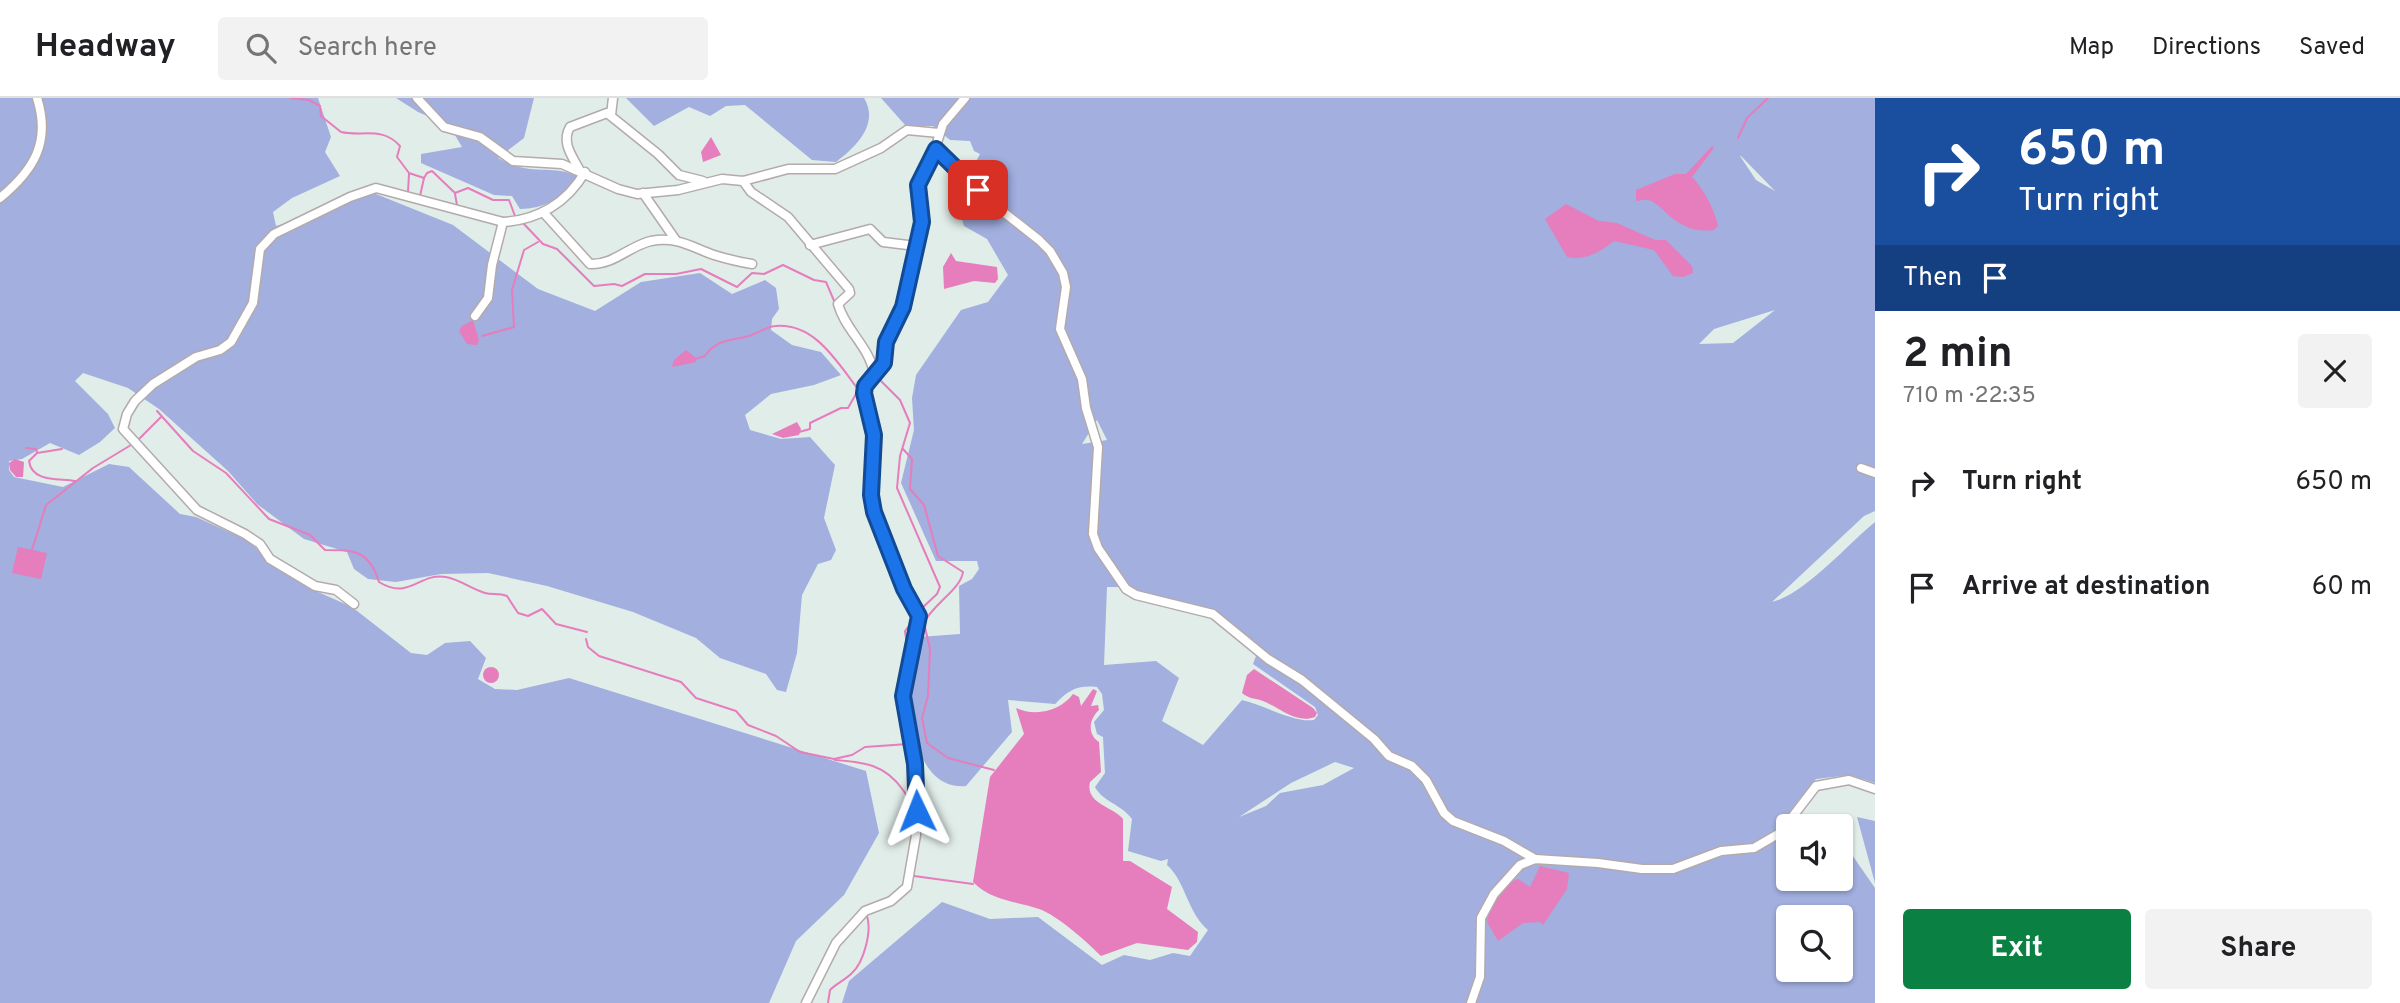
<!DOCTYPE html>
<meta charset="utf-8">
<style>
:root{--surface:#fff;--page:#f2f2f2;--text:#202124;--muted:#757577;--line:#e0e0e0;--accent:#0b8043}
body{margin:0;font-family:Overpass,sans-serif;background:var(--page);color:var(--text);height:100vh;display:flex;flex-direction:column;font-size:26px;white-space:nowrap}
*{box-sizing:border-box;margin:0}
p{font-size:23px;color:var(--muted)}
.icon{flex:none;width:38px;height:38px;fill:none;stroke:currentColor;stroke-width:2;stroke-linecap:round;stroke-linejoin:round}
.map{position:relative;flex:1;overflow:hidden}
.panel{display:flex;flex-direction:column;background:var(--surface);width:525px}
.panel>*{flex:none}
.hud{background:#1a4fa0;color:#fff;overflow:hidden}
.fabs{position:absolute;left:1776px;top:716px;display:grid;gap:14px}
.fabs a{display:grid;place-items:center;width:77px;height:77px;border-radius:7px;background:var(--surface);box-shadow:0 2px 5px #0004;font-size:35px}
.pin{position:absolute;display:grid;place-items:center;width:60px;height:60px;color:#fff;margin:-30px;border-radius:14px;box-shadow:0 4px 10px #0006}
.me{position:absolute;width:77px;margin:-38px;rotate:358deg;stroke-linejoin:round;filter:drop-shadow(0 0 5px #0008)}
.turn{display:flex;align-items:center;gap:24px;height:147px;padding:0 28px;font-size:32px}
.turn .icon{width:91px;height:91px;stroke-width:2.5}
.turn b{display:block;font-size:49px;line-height:60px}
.then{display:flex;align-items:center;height:66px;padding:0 28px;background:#0003;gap:14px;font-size:26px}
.round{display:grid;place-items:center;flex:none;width:74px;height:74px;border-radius:7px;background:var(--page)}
.overview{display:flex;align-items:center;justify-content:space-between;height:119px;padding:0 28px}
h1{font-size:42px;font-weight:700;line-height:52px}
.primary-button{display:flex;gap:14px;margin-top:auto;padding:14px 28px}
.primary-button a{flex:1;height:80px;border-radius:7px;background:var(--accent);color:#fff;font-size:28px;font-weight:700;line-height:80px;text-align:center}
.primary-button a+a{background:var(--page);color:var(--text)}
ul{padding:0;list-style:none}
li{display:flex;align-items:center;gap:21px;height:105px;padding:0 28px}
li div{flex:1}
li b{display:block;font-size:26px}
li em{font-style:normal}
header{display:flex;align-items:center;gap:42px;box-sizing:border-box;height:98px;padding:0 35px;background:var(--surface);border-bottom:2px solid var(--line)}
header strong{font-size:33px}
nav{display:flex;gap:38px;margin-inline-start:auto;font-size:24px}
.search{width:490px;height:63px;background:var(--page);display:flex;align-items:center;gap:18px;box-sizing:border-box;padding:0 24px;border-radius:7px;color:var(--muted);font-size:26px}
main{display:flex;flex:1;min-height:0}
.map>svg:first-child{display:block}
.green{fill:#a2afdf;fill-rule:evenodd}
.water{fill:#e67dbc}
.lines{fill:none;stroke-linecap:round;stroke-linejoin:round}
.stream{stroke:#e67dbc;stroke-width:2}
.minor-casing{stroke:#b4aaab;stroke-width:11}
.minor{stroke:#fff;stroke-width:8}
.route-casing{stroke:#114b97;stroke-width:18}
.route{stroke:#1a73e8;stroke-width:12}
</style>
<header>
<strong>Headway</strong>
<div class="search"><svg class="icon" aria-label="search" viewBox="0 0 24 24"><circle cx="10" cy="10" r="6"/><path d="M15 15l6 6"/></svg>Search here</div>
<nav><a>Map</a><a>Directions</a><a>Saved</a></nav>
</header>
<main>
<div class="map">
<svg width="1875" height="905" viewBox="0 0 1875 905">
<rect width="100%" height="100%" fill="#e1ede9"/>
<g class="green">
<path d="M0,0h318l13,39 -6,15 15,24 -48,22 -19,14 3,14 68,-21 27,-13 82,33 85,64 57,22 46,-29 59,-9 32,21 33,-14 11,8 3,21 -7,10 -1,11 21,15 29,7 20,23 -27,10 -43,9 -26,21 5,15 31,9 29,-2 25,28 -11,53 12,32 -5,10 -13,4 -16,31 -5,58 -11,39 -9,-2 -11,-16 -46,-16 -24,-20 -63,-26 -86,-26 -59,-13 -47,1 -45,8 -28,-3 -14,-10 -7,-17 -43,-13 -47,-35 -29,-33 -69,-62 -31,-21 -45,-15 -8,8 33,33 7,14 -15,14 -21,13 -29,-12 -28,16 -13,2v9l5,7 49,10 46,-23 20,3 51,47 16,3 55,25 17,20 50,30 34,15 59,46 16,2 18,-12 25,-2 16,17 -8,21 17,10 22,1 52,-12 297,93 13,62 -35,62 -48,46 -27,62h-769z"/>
<path d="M396,0h138l-10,40 -26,20c34,19 46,6 79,17 -9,23 -35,34 -57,34l-8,-13 -18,-1 -73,-32v-9l41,-7 -13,-22 -31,-13z"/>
<path d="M626,0h238c16,26 -9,50 -28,64l-24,-2 -67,-55 -19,1 -16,10 -21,-9 -35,19z"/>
<path d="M881,0h994v413l-11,5 -92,86c33,-8 76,-58 103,-80v261l-25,-8 -34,4 -25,31 38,16h-41v52h53v-39l34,49v115h-1033l7,-22 93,-79 48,17 48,-2 64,48 22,-10 26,5 23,-7 17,3 18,-26c-21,-18 -22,-48 -41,-65l1,-6 -7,2 -33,-10 4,-32c-11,-15 -29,-17 -37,-32l10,-14 -2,-36 -6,-3 -3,-12 10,-12 -2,-16 -5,-7c-20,-2 -28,3 -42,17l-47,-4 4,32 -46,54c-48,4 -57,-63 -56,-101 1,-16 6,-32 9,-48l41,-3 -1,-48 13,-7 7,-10 -2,-8h-41l-35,-78 13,-53 -2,-32 4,-23 45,-65 27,-8 20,-27 -21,-36 -23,-13 -8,-26 24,-46 -6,-3 -4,-10 -20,-1 -17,-14h-27zM1740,58h1l34,35 -19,-11zM1775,212l-42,33 -34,1 15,-15zM1097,322l10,20 -25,4zM1107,489h20l87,27 45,34 -6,16 62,43 3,8 -4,5c-20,3 -50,-15 -72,-20l-39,45 -41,-24 17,-43 -23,-17 -52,4zM1335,664l19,6 -31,17 -43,8 -14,13 -27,11 52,-34zM1788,819h53v53h-53z"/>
<path d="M1857,719l18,4v62z"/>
</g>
<g class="water">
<path d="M711,39l10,18 -18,7 -2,-10z"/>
<path d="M1712,48l2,2 -22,29c12,13 22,31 26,49l-4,4c-41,5 -51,-29 -67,-30 -4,-1 -7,1 -11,1v-11l39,-16h11z"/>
<path d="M1566,106l33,17 18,2 38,17h11l26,26 1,7 -10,4 -10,-1 -19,-26 -40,-9c-14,11 -29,20 -47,16l-22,-38z"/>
<path d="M951,155l5,8 41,6 1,12 -3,4 -21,-2 -30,8 -1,-22z"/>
<path d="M473,222l6,20 -2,5 -10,-1 -8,-13 3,-5z"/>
<path d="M686,252l10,8v4l-24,5 2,-7z"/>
<path d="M797,324l4,7 -2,6 -16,3 -11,-4z"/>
<path d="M15,361l9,3 -1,15h-7l-6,-7 -1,-7z"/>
<path d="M18,449l29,6 -6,26 -29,-6z"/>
<circle cx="491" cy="577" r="8"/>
<path d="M1254,571l59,39 4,5 -2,4c-19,7 -35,-9 -52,-16 -8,-3 -14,-2 -21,-8l5,-18z"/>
<path d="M1093,591l4,2 -6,15 7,-1 1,5c-10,9 -12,24 0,32l2,30 -11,10c-5,22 22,24 33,37v42h7l42,26 -5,22 31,23 -1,10 -9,8 -51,-7 -36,13c-14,-14 -44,-41 -62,-47 -23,-8 -48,-8 -66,-27l17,-105 34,-43 -8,-26c20,9 44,3 57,-14l6,3 2,9z"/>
<path d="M1540,768l29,7 -2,16 -24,36 -3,-3 -17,1 -25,18 -11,-19c2,-16 15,-38 31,-43l12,8z"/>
</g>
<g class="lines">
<g class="stream">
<path d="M291,0l18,2 11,6 1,10 20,16c21,5 41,-6 59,14l-3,11 12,16 15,5 3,-5 5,-2 23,22 13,-5 25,12h16l6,16"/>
<path d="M1738,40l9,-20 21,-20"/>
<path d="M408,94l1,-18"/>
<path d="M455,96l2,11"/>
<path d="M420,98l4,-18"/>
<path d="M522,124l21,22 14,5 37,37 20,-2 8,2 23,-12h31l25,-5 36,18 15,-14 12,1 19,-9 31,15 12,2 9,21"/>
<path d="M482,238l32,-9 -2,-37 12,-40 14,-8"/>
<path d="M695,261l10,-3c9,-15 24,-16 40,-19 11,-2 21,-11 31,-11 39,-3 61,36 82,63"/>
<path d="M878,280l22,22 10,23 -10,33 -3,32 43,99 -3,7 -17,16"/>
<path d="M157,313l36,40 33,22 43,46 41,16 15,15c29,0 44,0 54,32 31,19 40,-10 67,-5 13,2 25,12 39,16 7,2 14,0 22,3l11,17 10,3 14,-7 14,15 31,8"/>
<path d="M799,334l11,-3v-6l31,-15h7l21,-37"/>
<path d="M138,342l23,-23"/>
<path d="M26,350l10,1 1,3"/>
<path d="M62,351l-25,4 -8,8c3,22 31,17 46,20"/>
<path d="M903,351l9,10 -2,30 14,16 14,51 25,16c-2,17 -31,33 -39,51l6,26 -2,47 -6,22 5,25 21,15 46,12"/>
<path d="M32,452l14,-45 47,-37 38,-23"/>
<path d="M586,541l2,8 11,9 82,26 15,16 40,13 12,14 28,11 24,16 34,7 18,-4 13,-8 43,-3"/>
<path d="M907,644l-9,-39 10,-51 -3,-21 7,-9"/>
<path d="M835,662c28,2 50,4 68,30 4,5 5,10 9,15"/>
<path d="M914,778l59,8"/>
<path d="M828,905l2,-13c6,-6 15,-10 22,-17 12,-11 20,-42 15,-57"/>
</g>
<g class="minor-casing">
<g id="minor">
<path d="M417,0l27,29 36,10 33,24 49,3 56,25 19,5 41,-4 44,-11 21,2 45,-12h47l46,-21 26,-18 32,3"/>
<path d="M611,17l2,-17"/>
<path d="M936,51l61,58 42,33 11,11 13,22 3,14 -6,42 22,50 4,29 12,39 -5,87 5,14 28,41 10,6 77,19 55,45 34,21 72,59 15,17 23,10 14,14 18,33 9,8 51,20 31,18"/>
<path d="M579,71c-7,-13 -18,-27 -9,-42l37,-14 51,41 21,21 24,6"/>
<path d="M743,83l8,11 37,25 61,72 1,4 -12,11c7,26 32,43 36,70"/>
<path d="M643,95l32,46"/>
<path d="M0,100c34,-28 51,-56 37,-100"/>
<path d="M543,114l47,52c24,1 39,-18 61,-23 26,-5 40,6 63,14 13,4 25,7 38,9"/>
<path d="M810,147l60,-16 13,13 33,4"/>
<path d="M475,218l13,-18 4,-33 11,-43c35,-2 64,-19 82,-50"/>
<path d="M1861,370l14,5"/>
<path d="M354,506l-18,-14 -21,-4 -45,-27 -10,-15 -15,-10 -48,-24 -74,-81 4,-15 8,-13 18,-17 43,-27 24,-7 11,-8 22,-39 7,-54 14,-15 76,-37 26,-9 127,34"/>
<path d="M806,905l30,-60 29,-32 26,-10 16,-14 9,-52 -1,-71 -12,-68 16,-80 -15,-27 -30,-77 -3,-17 3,-60 -10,-43 1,-6 19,-22 2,-22 17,-35 19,-85 -4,-37 15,-30 10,-31 22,-26"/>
<path d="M1471,905l9,-26 1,-59 13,-24 26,-29 15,-6 63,4 44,6h31l48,-18 33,-3 26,-15 36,-47 33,-6 26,9"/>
</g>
</g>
<use href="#minor" class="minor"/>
</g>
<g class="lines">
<g class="route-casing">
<path id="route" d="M917,713l-2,-47 -12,-68 16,-80 -15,-27 -30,-77 -3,-17 3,-60 -10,-42 1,-7 19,-23 2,-21 17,-35 19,-85 -4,-37 18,-36 42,41"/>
</g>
<use href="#route" class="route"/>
</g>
</svg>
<div class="fabs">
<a><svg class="icon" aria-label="sound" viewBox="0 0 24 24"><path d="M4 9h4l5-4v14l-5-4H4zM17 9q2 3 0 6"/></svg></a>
<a><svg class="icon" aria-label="search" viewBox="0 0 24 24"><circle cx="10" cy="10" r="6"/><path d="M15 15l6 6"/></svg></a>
</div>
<div class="pin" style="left:978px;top:92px;background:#d93025"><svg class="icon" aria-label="arrive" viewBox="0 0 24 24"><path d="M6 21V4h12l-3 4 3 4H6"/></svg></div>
<svg class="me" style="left:917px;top:713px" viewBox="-20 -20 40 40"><path d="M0-17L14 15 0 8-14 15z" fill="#1a73e8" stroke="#fff" stroke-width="4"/></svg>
</div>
<section class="panel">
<div class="hud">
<div class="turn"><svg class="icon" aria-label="right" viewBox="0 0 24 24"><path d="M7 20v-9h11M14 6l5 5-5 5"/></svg><div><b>650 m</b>Turn right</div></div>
<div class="then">Then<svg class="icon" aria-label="arrive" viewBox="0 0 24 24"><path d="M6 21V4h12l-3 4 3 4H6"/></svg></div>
</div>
<div class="overview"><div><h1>2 min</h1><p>710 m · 22:35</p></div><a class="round"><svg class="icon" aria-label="close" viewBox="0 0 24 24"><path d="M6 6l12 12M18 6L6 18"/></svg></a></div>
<ul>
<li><svg class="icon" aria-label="right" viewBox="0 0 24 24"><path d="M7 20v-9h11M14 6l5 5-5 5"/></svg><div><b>Turn right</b></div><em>650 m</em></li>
<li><svg class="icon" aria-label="arrive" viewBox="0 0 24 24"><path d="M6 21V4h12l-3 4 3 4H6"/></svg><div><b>Arrive at destination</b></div><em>60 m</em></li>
</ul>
<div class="primary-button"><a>Exit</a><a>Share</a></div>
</section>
</main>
